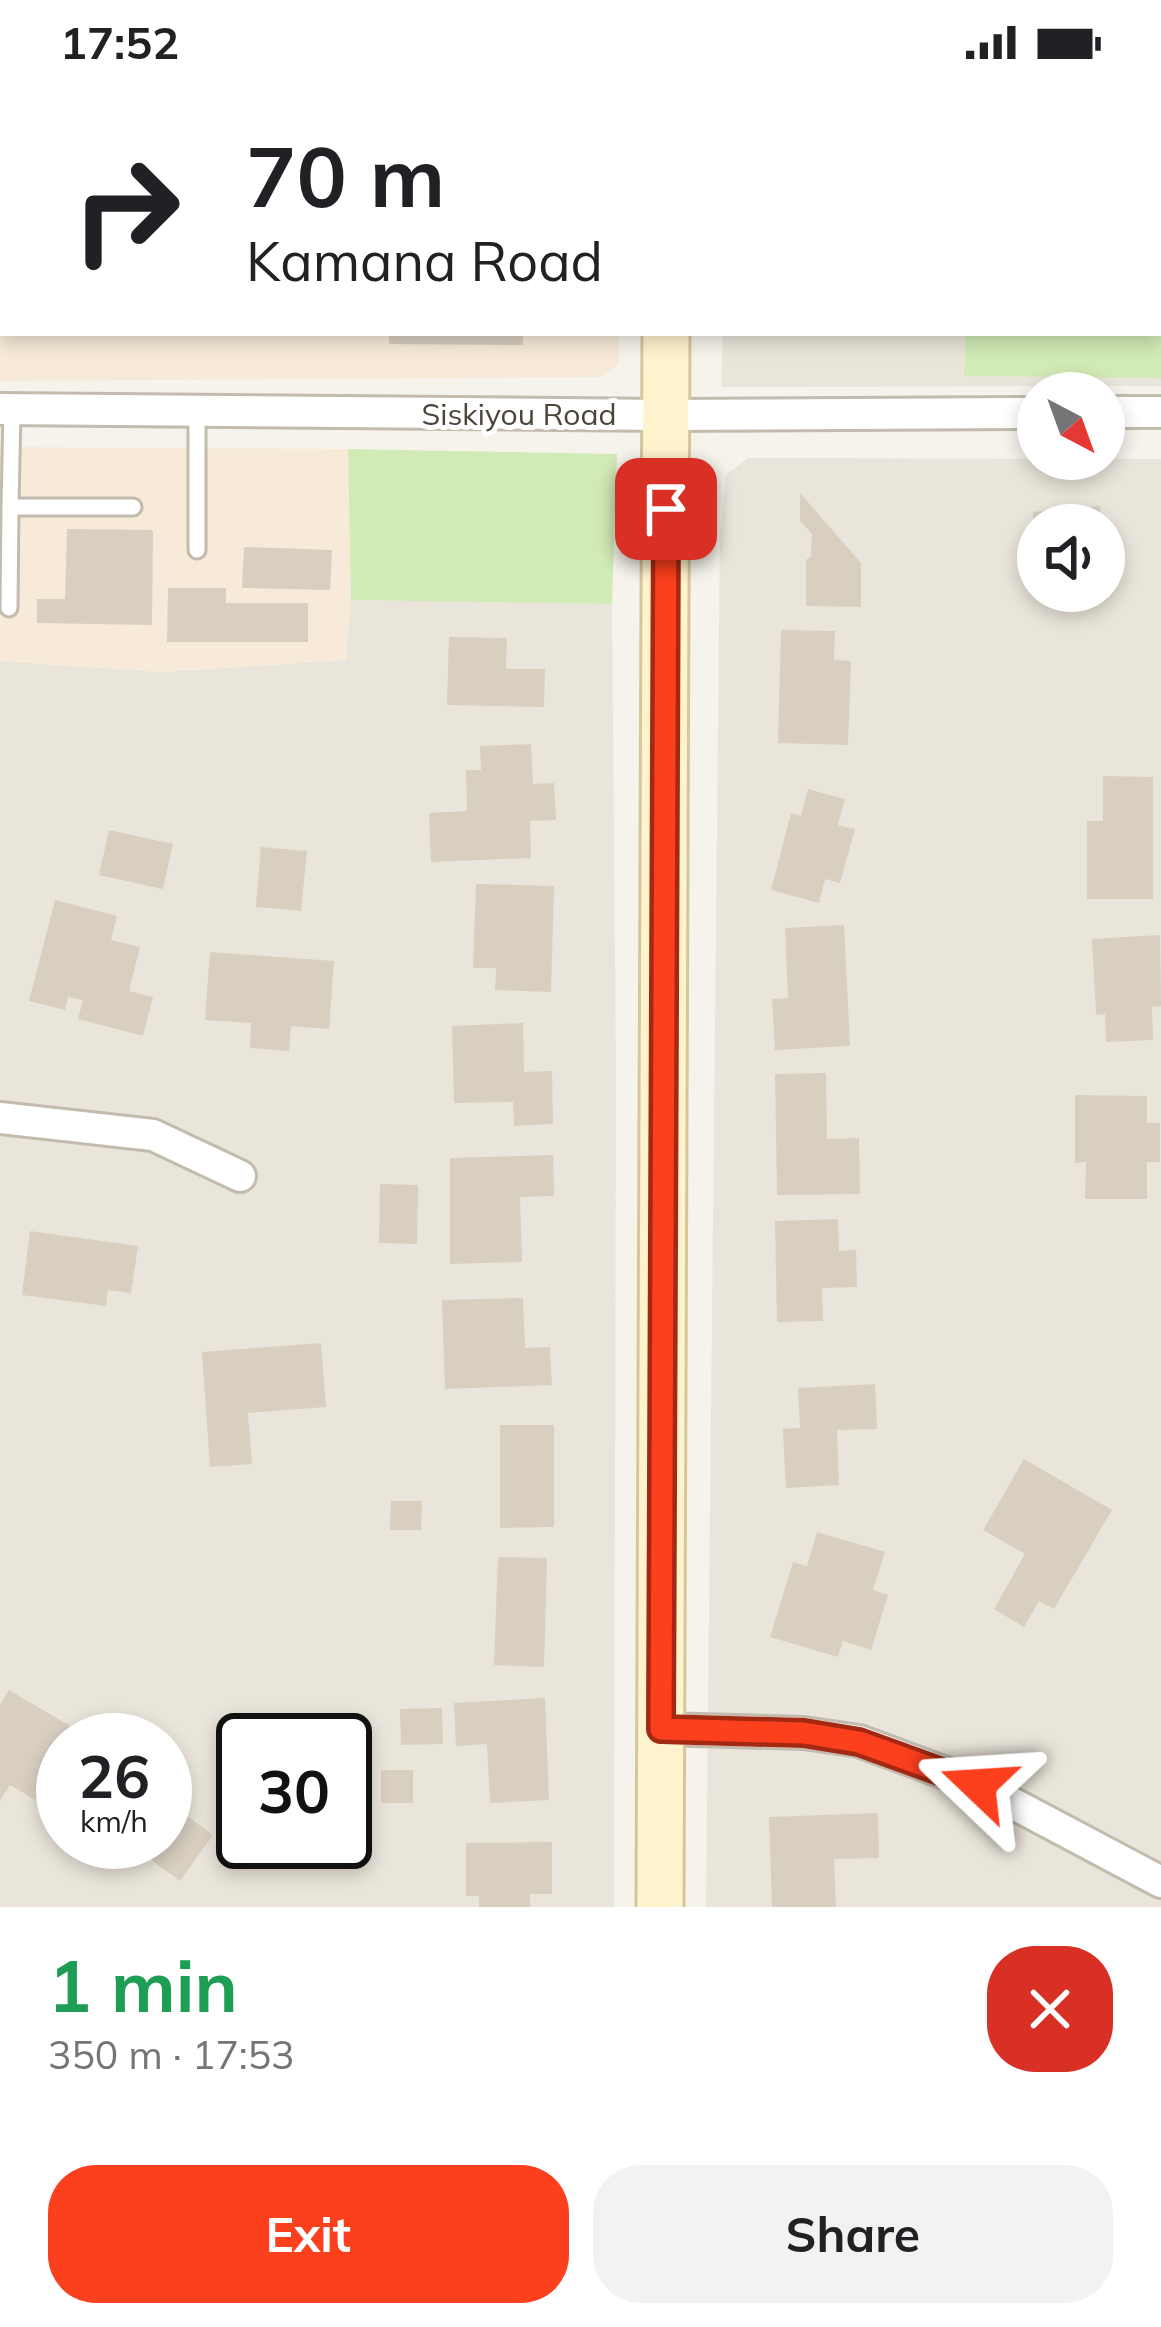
<!DOCTYPE html>
<meta charset="utf-8">
<style>
:root{--surface:#fff;--page:#f2f2f2;--text:#202124;--muted:#757577;--accent:#fc3f1d}
body{margin:0;font-family:Mulish,sans-serif;background:var(--page);color:var(--text);height:100vh;display:flex;flex-direction:column;font-size:45px;white-space:nowrap}
*{box-sizing:border-box;margin:0}
p{font-size:39px;color:var(--muted)}
.icon{flex:none;width:66px;height:66px;fill:none;stroke:currentColor;stroke-width:2;stroke-linecap:round;stroke-linejoin:round}
.map{position:relative;height:1823px;overflow:hidden}
.sheet{display:flex;flex-direction:column;background:var(--surface);flex:1}
.sheet>*{flex:none}
.guide{position:absolute;left:0px;top:0px;width:1161px;height:252px;box-shadow:0 6px 18px #0003;background:#fff;color:var(--text);overflow:hidden}
.needle{width:78px;rotate:139deg}
.buttons{position:absolute;left:1017px;top:288px;display:grid;gap:24px}
.buttons a{display:grid;place-items:center;width:108px;height:108px;border-radius:50%;background:var(--surface);box-shadow:0 6px 18px #0003;font-size:60px}
.speed{position:absolute;left:36px;top:1629px;display:flex;gap:24px;font-size:60px;font-weight:700;text-align:center}
.speed>*{display:grid;place-content:center;width:156px;height:156px;border-radius:50%;background:var(--surface);box-shadow:0 6px 18px #0003;line-height:1}
.speed small{font-size:30px;font-weight:400}
.speed .limit{border:6px solid #111;border-radius:18px;background:#fff;color:#111}
.pin{position:absolute;display:grid;place-items:center;width:102px;height:102px;color:#fff;margin:-51px;border-radius:24px;box-shadow:0 6px 18px #0006}
.me{position:absolute;width:132px;margin:-66px;rotate:290deg;stroke-linejoin:round;filter:drop-shadow(0 0 9px #0008)}
.turn{display:flex;align-items:center;gap:42px;height:252px;padding:0 48px;font-size:54px}
.turn .icon{width:156px;height:156px;stroke-width:2.5}
.turn b{display:block;font-size:84px;line-height:102px}
.round{display:grid;place-items:center;flex:none;width:126px;height:126px;border-radius:48px;background:var(--page)}
.headline{display:flex;align-items:center;justify-content:space-between;height:204px;padding:0 48px}
h1{font-size:72px;font-weight:700;line-height:90px;color:#1e9e55}
.action{display:flex;gap:24px;margin-top:auto;padding:24px 48px}
.action a{flex:1;height:138px;border-radius:48px;background:var(--accent);color:#fff;font-size:48px;font-weight:700;line-height:138px;text-align:center}
.action a+a{background:var(--page);color:var(--text)}
.status{display:flex;justify-content:space-between;align-items:center;height:84px;padding:0 60px;background:var(--surface);direction:ltr}
.status svg{height:33px;fill:currentColor}
.map>svg:first-child{display:block}
.residential{fill:#eae5da;fill-rule:evenodd}
.commercial{fill:#f7ead8}
.green{fill:#d2eab5}
.building{fill:#d8cfc1}
.lines{fill:none;stroke-linecap:round;stroke-linejoin:round}
.lane-casing{stroke:#c2bbae;stroke-width:21}
.street-casing{stroke:#c2bbae;stroke-width:36}
.secondary-casing{stroke:#d6c79b;stroke-width:51}
.lane{stroke:#fff;stroke-width:15}
.street{stroke:#fff;stroke-width:30}
.secondary{stroke:#fff3cd;stroke-width:45}
.route-casing{stroke:#a42913;stroke-width:30}
.route{stroke:#fc3f1d;stroke-width:21}
.labels{text-anchor:middle;dominant-baseline:central;stroke-width:10;stroke-linejoin:round;paint-order:stroke}
.street-label{font-size:30px;fill:#4b4439;stroke:#fff}
</style>
<div class="status"><b>17:52</b><svg viewBox="0 0 49 12"><path d="M0 12V9h3v3zM5 12V6h3v6zM10 12V3h3v9zM15 12V0h3v12zM26 1h20v11H26zM47 4h2v5h-2z"/></svg></div>
<div class="map">
<svg width="1161" height="1823" viewBox="0 0 1161 1823">
<rect width="100%" height="100%" fill="#f6f3ec"/>
<g class="residential">
<path d="M730,0h431v302l-440,1 2,-54h435v-246h-428z"/>
<path d="M748,374l413,1v1448h-455l14,-1373 6,-59zM1038,441h66v66h-66z"/>
<path d="M351,516l261,4 4,471 -2,832h-614v-1246l162,11 183,-12zM63,1656h102v102h-102zM243,1656h102v102h-102z"/>
</g>
<g class="commercial">
<path d="M0,0h619v3h-616v246h616v31l-17,13 -602,4z"/>
<path d="M0,363l348,2 3,151 -5,60 -185,12 -161,-11z"/>
</g>
<g class="green">
<path d="M978,0h183v294l-197,-2 2,-43h192v-246h-180z"/>
<path d="M348,365l269,5 -5,150 -261,-4z"/>
</g>
<g class="building">
<path d="M389,249h134v12l-134,-1z"/>
<path d="M800,409l61,70v44l-55,-1v-46l5,-4 1,-22 -12,-13z"/>
<path d="M1100,422l2,19h-64v10h-3l-2,-23z"/>
<path d="M67,445l86,1 -1,95 -115,-2v-24h28z"/>
<path d="M244,463l88,3 -2,40 -88,-2z"/>
<path d="M168,504h58v15h82v39h-141z"/>
<path d="M781,546l54,1 -1,29 17,1 -3,84 -70,-2z"/>
<path d="M449,553l58,1 -1,31h39l-1,38 -97,-2z"/>
<path d="M531,660l2,40 21,-1 2,37 -26,1 1,37 -100,4 -2,-49 38,-2 -1,-41h15l-1,-24z"/>
<path d="M1103,692l50,1v122h-66v-78h16z"/>
<path d="M808,705l37,10 -7,26 17,4 -15,54 -15,-4 -6,24 -48,-13 20,-77 10,3z"/>
<path d="M109,746l64,14 -10,45 -64,-14z"/>
<path d="M261,763l46,4 -6,60 -45,-4z"/>
<path d="M476,800l78,2 -3,106 -56,-2 1,-22h-23z"/>
<path d="M55,816l62,16 -6,24 29,7 -11,44 24,6 -10,39 -65,-17 5,-19 -15,-3 -3,13 -36,-9z"/>
<path d="M844,841l6,121 -75,4 -3,-51 16,-1 -3,-70z"/>
<path d="M1160,851l1,71 -9,1 1,33 -47,2 -1,-28 -9,1 -4,-76z"/>
<path d="M210,868l124,9 -5,68 -38,-3 -2,25 -39,-3 1,-25 -46,-3z"/>
<path d="M523,939l1,49 28,-1 1,53 -39,2 -1,-24 -59,1 -2,-77z"/>
<path d="M826,989l1,66 32,-1 1,56 -83,1 -2,-121z"/>
<path d="M1075,1011l72,1v27h13v39h-13v37h-62l1,-37 -11,1z"/>
<path d="M553,1071l1,41 -34,1 2,65 -72,2v-106z"/>
<path d="M380,1100l38,1 -1,59 -38,-1z"/>
<path d="M838,1135l1,32 17,-1 1,37 -35,1 1,33 -46,1 -2,-101z"/>
<path d="M30,1147l108,15 -7,47 -23,-3 -2,16 -84,-11z"/>
<path d="M523,1214l2,50 25,-1 2,38 -107,4 -3,-89z"/>
<path d="M321,1259l5,64 -78,6 4,51 -42,3 -8,-115z"/>
<path d="M875,1300l2,45 -40,1 2,55 -53,3 -3,-59 17,-1 -2,-40z"/>
<path d="M500,1341h54v102l-54,1z"/>
<path d="M1024,1375l88,51 -58,99 -15,-8 -15,26 -30,-18 31,-55 -42,-24z"/>
<path d="M391,1417h31l-1,29h-31z"/>
<path d="M817,1448l68,20 -12,38 15,5 -17,55 -28,-9 -5,16 -68,-20 23,-75 14,4z"/>
<path d="M498,1473l49,1 -3,109 -50,-2z"/>
<path d="M9,1606l85,50h-31v65l-5,8 -48,-28 -10,16v-96z"/>
<path d="M545,1614l4,102 -59,3 -3,-59 -31,2 -2,-43z"/>
<path d="M442,1624l1,36 -42,1 -1,-36z"/>
<rect x="381" y="1686" width="32" height="33"/>
<path d="M165,1716l48,35 -33,46 -53,-39h38z"/>
<path d="M878,1729l1,45 -45,1 2,48h-64l-3,-90z"/>
<path d="M552,1758v52h-22v13h-51v-11h-13v-53z"/>
</g>
<g class="lines">
<g class="lane-casing">
<g id="lane">
<path d="M146,0v3"/>
<path d="M306,3v-3"/>
<path d="M12,325l-2,98h123"/>
<path d="M197,328v138"/>
<path d="M9,524l1,-101"/>
</g>
</g>
<g class="street-casing">
<g id="street">
<path d="M0,325l666,6 372,-2"/>
<path d="M1104,328h57"/>
<path d="M0,1034l153,17 87,41"/>
<path d="M661,1645l143,4 55,8 119,44 183,97"/>
</g>
</g>
<g class="secondary-casing">
<g id="secondary">
<path d="M667,3v-3"/>
<path d="M660,1823l6,-1574"/>
</g>
</g>
<use href="#lane" class="lane"/>
<use href="#street" class="street"/>
<use href="#secondary" class="secondary"/>
</g>
<g class="lines">
<g class="route-casing">
<path id="route" d="M666,425l-5,1220 143,4 55,9 119,43"/>
</g>
<use href="#route" class="route"/>
</g>
<g class="labels">
<g class="street-label">
<text x="519" y="330">Siskiyou Road</text>
</g>
</g>
</svg>
<div class="buttons">
<a><svg class="needle" viewBox="-14 -14 28 28"><path d="M0-13l5 13h-10z" fill="#e53935"/><path d="M0 13l5-13h-10z" fill="#757577"/></svg></a>
<a><svg class="icon" aria-label="sound" viewBox="0 0 24 24"><path d="M4 9h4l5-4v14l-5-4H4zM17 9q2 3 0 6"/></svg></a>
</div>
<div class="speed"><div>26<small>km/h</small></div><div class="limit">30</div></div>
<div class="pin" style="left:666px;top:425px;background:#d93025"><svg class="icon" aria-label="arrive" viewBox="0 0 24 24"><path d="M6 21V4h12l-3 4 3 4H6"/></svg></div>
<svg class="me" style="left:978px;top:1701px" viewBox="-20 -20 40 40"><path d="M0-17L14 15 0 8-14 15z" fill="#fc3f1d" stroke="#fff" stroke-width="4"/></svg>
<div class="guide">
<div class="turn"><svg class="icon" aria-label="right" viewBox="0 0 24 24"><path d="M7 20v-9h11M14 6l5 5-5 5"/></svg><div><b>70 m</b>Kamana Road</div></div>
</div>
</div>
<section class="sheet">
<div class="headline"><div><h1>1 min</h1><p>350 m · 17:53</p></div><a class="round" style="background:#d93025;color:#fff"><svg class="icon" aria-label="close" viewBox="0 0 24 24"><path d="M6 6l12 12M18 6L6 18"/></svg></a></div>
<div class="action"><a>Exit</a><a>Share</a></div>
</section>
